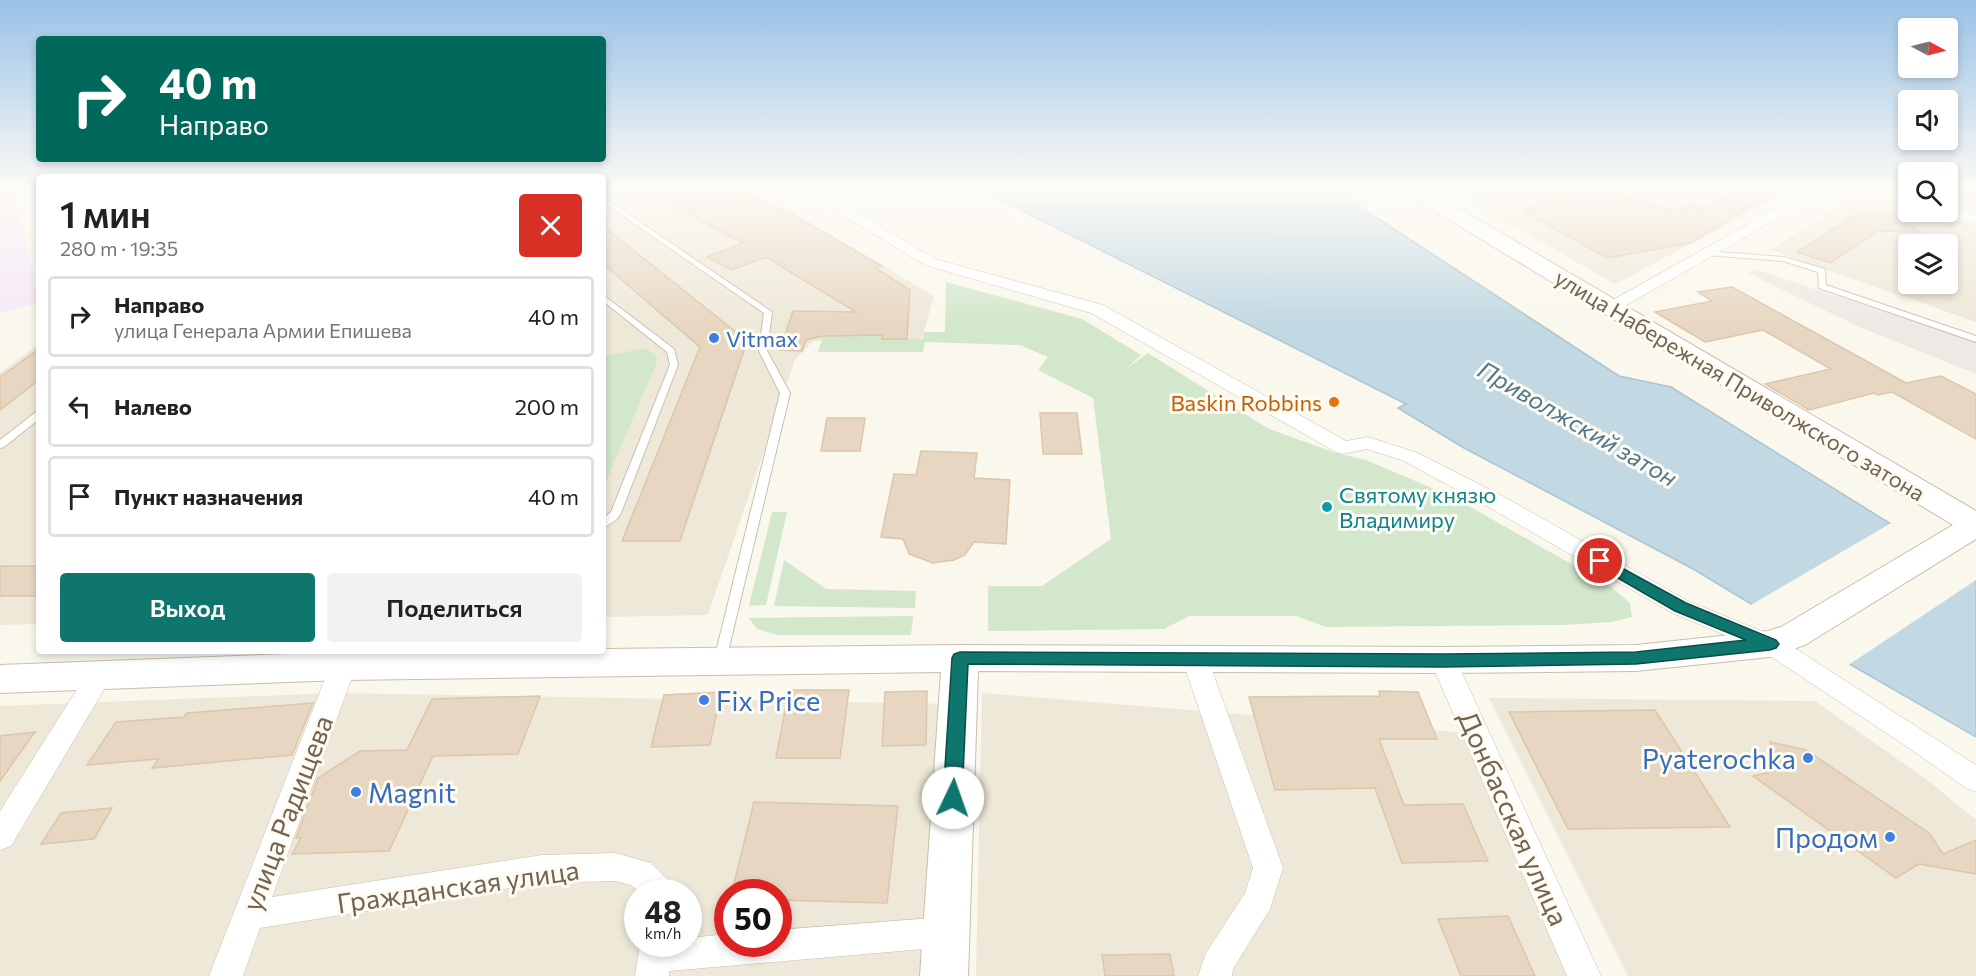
<!DOCTYPE html>
<html lang="ru">
<meta charset="utf-8">
<style>
:root{--surface:#fff;--page:#f2f2f2;--text:#222;--muted:#767676;--line:#e0e0e0;--accent:#0f766e}
body{margin:0;font-family:Commissioner,sans-serif;background:var(--page);color:var(--text);height:100vh;display:flex;flex-direction:column;font-size:22px;white-space:nowrap}
*{box-sizing:border-box;margin:0}
p{font-size:20px;color:var(--muted)}
.icon{flex:none;width:33px;height:33px;fill:none;stroke:currentColor;stroke-width:2;stroke-linecap:round;stroke-linejoin:round}
.map{position:relative;flex:1;overflow:hidden}
.details{position:absolute;left:36px;top:174px;width:570px;height:480px;display:flex;flex-direction:column;background:var(--surface);border-radius:6px;box-shadow:0 3px 9px #0003}
.details>*{flex:none}
.top-card{position:absolute;left:36px;top:36px;width:570px;height:126px;border-radius:6px;box-shadow:0 3px 9px #0003;background:#00695c;color:#fff;overflow:hidden}
.needle{width:39px;rotate:97deg}
.fabs{position:absolute;left:1898px;top:18px;display:grid;gap:12px}
.fabs a{display:grid;place-items:center;width:60px;height:60px;border-radius:6px;background:var(--surface);box-shadow:0 3px 9px #0003;font-size:30px}
.speed{position:absolute;left:624px;top:879px;display:flex;gap:12px;font-size:30px;font-weight:700;text-align:center}
.speed>*{display:grid;place-content:center;width:78px;height:78px;border-radius:50%;background:var(--surface);box-shadow:0 3px 9px #0003;line-height:1}
.speed small{font-size:15px;font-weight:400}
.speed .limit{border:9px solid #d22;background:#fff;color:#111}
.pin{position:absolute;display:grid;place-items:center;width:51px;height:51px;color:#fff;margin:-26px;border:3px solid #fff;border-radius:50%;box-shadow:0 2px 6px #0007}
.me{position:absolute;width:66px;margin:-33px;rotate:3deg;stroke-linejoin:round;filter:drop-shadow(0 0 4px #0008)}
.turn{display:flex;align-items:center;gap:21px;height:126px;padding:0 24px;font-size:27px}
.turn .icon{width:78px;height:78px;stroke-width:2.5}
.turn b{display:block;font-size:42px;line-height:51px}
.round{display:grid;place-items:center;flex:none;width:63px;height:63px;border-radius:6px;background:var(--page)}
.summary{display:flex;align-items:center;justify-content:space-between;height:102px;padding:0 24px}
h1{font-size:36px;font-weight:600;line-height:45px}
.button{display:flex;gap:12px;margin-top:auto;padding:12px 24px}
.button a{flex:1;height:69px;border-radius:6px;background:var(--accent);color:#fff;font-size:24px;font-weight:600;line-height:69px;text-align:center}
.button a+a{background:var(--page);color:var(--text)}
ul{padding:0;list-style:none}
li{display:flex;align-items:center;gap:18px;height:81px;margin:0 12px 9px;padding:0 12px;border:3px solid var(--line);border-radius:6px}
li div{flex:1}
li b{display:block;font-size:22px}
li em{font-style:normal}
.map>svg:first-child{display:block}
.residential{fill:#eee8d8;fill-rule:evenodd}
.industrial{fill:#ede9e4}
.education{fill:#f4e8f7}
.green{fill:#d2e7cb}
.water{fill:#c2d8e2;stroke:#aac5d3;stroke-width:1.5}
.pier{fill:#faf7ec}
.building{fill:#e7d7c2;stroke:#ddc6a9;stroke-width:1.5}
.lines{fill:none;stroke-linecap:round;stroke-linejoin:round}
.lane-casing{stroke:#c9bfaf;stroke-width:2}
.street-casing{stroke:#c9bfaf;stroke-width:1}
.secondary-casing{stroke:#cabeab;stroke-width:2}
.lane{fill:#fff;fill-rule:evenodd}
.street{fill:#fff;fill-rule:evenodd}
.secondary{fill:#fff;fill-rule:evenodd}
.route{fill:#0f766e;stroke:#0a4d48;stroke-width:1.5}
.shop-dot{fill:#3f7fe0;stroke:#fdfbf2;stroke-width:2}
.food-dot{fill:#e8710a;stroke:#fdfbf2;stroke-width:2}
.culture-dot{fill:#0f9aa8;stroke:#fdfbf2;stroke-width:2}
.labels{text-anchor:middle;dominant-baseline:central;stroke-width:6;stroke-linejoin:round;paint-order:stroke}
.shop-label{font-size:22px;fill:#366cbe;stroke:#fdfbf2;text-anchor:start}
.street-label{font-size:22px;fill:#736351;stroke:#fdfbf2}
.food-label{font-size:22px;fill:#c56008;stroke:#fdfbf2;text-anchor:end}
.culture-label{font-size:22px;fill:#0d838f;stroke:#fdfbf2;text-anchor:start}
.water-label{font-size:24px;font-style:italic;fill:#51778a;stroke:#fdfbf2}
.near-shop-label{font-size:27px;fill:#366cbe;stroke:#fdfbf2;text-anchor:start}
.near-street-label{font-size:27px;fill:#736351;stroke:#fdfbf2}
</style>
<div class="map">
<svg width="1976" height="976" viewBox="0 0 1976 976">
<rect width="100%" height="100%" fill="#faf7ec"/>
<g class="residential">
<path d="M603,189h150l181,107 -13,46 -108,-1 -18,19 -87,255 -105,2z"/>
<path d="M1449,189h347l-181,95z"/>
<path d="M1947,189h29v21l-29,-7z"/>
<path d="M1859,194l49,13v5h16l52,13v97l-206,-72zM1908,244h39v40h-39z"/>
<path d="M39,344v280l-39,1v-252z"/>
<path d="M336,693l621,11 -25,272h-932v-270zM638,892h50v52h-50zM728,892h50v52h-50z"/>
<path d="M982,693l486,40 110,243h-602z"/>
<path d="M1489,698l326,3 115,81 46,38v156h-348z"/>
</g>
<path class="industrial" d="M1757,270l219,72v32l-119,-48 -109,-53z"/>
<path class="education" d="M15,190l24,113 -39,10v-120z"/>
<g class="green">
<path d="M946,282l136,37 59,36 -14,13 21,-15 121,76 67,24 30,7 87,37 157,89 20,17 2,14 -21,5 -47,3 -238,2 -30,-11h-107l-25,13 -176,2v-45h54l69,-47 -18,-141 -55,-28 10,-13 -28,-12 -95,-3 -2,10h-105l5,-16 59,-1v4h41l1,-7h21z"/>
<path d="M647,348l11,11 -55,130v-133z"/>
<path d="M772,512h15l-21,93 -17,1z"/>
<path d="M784,560l42,29 90,2 -1,17 -141,-2z"/>
<path d="M913,616l-2,19h-134l-20,-6 -8,-11z"/>
</g>
<path class="water" d="M979,189h354l286,187 52,11 305,190v160l-123,-71 -158,-96 -231,-122 -66,-40 8,-4z"/>
<path class="pier" d="M1893,522l83,52v6l-129,86 -98,-60z"/>
<g class="building">
<path d="M641,189h97l68,33 76,44 -7,2 35,22 -3,49h-25v-4l-59,1 -17,4 -4,11 -22,-1 13,-39 63,1 -90,-55 -34,13 -25,-13 36,-14z"/>
<path d="M1567,189h35l72,23 15,-8 14,4 37,-19h48l-43,21 -54,33 -84,15 -84,-47z"/>
<path d="M1861,212l31,1 27,19 -41,-1 -48,32 -33,-11z"/>
<path d="M603,226l144,115 -67,200h-58l78,-194 -97,-83z"/>
<path d="M1732,287l174,96 35,-7 35,18v45l-84,-47 -15,3 -3,-2 -65,17 -44,-26 66,-15 -68,-39 -58,12 -50,-30 57,-11 -14,-9z"/>
<path d="M39,349v31l-39,30v-33z"/>
<path d="M1040,413h37l5,41h-39z"/>
<path d="M827,418h38l-5,33h-39z"/>
<path d="M921,451l56,2 -3,25 36,2 -4,64 -32,-2 -9,13 -11,5 -21,3 -24,-9 -6,-15 -22,-2 13,-63 22,1z"/>
<rect x="0" y="566" width="39" height="30"/>
<path d="M789,690h60l-9,68h-64z"/>
<path d="M927,691l-1,54 -44,1 3,-54z"/>
<path d="M1379,691l39,1 19,47h-58l25,66 59,-1 25,57 -86,2 -27,-75 -100,2 -26,-93 131,-1z"/>
<path d="M721,692l-11,53 -59,2 13,-52z"/>
<path d="M540,696l-22,58 -85,2 -44,95 -97,3 9,-16h-5l22,-60 42,-27 47,-1 25,-51z"/>
<path d="M313,703l-21,52 -140,13 6,-9 -71,6 29,-43 68,-5 3,-4z"/>
<path d="M1655,710l75,117 -162,2 -59,-117z"/>
<path d="M35,732l-35,49v-45z"/>
<path d="M1770,742l36,8 123,83 14,21 33,-14v34l-57,-10 -23,14 -143,-102 25,-6z"/>
<path d="M754,802l144,4 -11,97 -109,-3v-8h-46z"/>
<path d="M112,808l-18,31 -53,5 20,-31z"/>
<path d="M1508,916l27,60h-74l-23,-57z"/>
<path d="M1170,954l4,22h-69l-3,-21z"/>
</g>
<g class="lines">
<g class="lane-casing">
<g id="lane">
<path d="M603,197l169,115 -5,39 23,42 -64,267 -2,3 -4,2 -4,-2 -2,-3 66,-267 -21,-42 5,-38 -161,-111z"/>
<path d="M1704,251l80,6 41,12 1,16 150,51v6l-157,-54 -1,-16 -35,-11 -76,-6h-3z"/>
<path d="M603,295l71,54 4,16 -57,148 -5,7 -13,8v-9l8,-7 59,-147 -3,-13 -64,-51z"/>
<path d="M39,411v8l-35,28 -4,1v-8l36,-28z"/>
</g>
</g>
<g class="street-casing">
<g id="street">
<path d="M800,189h17l118,70 168,46 243,136 22,-4 50,16 90,46 180,102 91,37 197,127v27l-10,-4 -63,-44 -142,-94 -89,-37 -180,-104 -88,-48 -37,-12 -24,5 -7,-2 -245,-139 -166,-48z"/>
<path d="M1811,189h18l-213,122 -6,2 -8,-5 2,-3z"/>
<path d="M1858,189h23l27,8v8l-48,-13z"/>
<path d="M1947,207l29,8v8l-34,-9 -2,-2h7z"/>
<path d="M1195,650l9,2 4,7 75,209 -13,41 -37,60 -1,7h-34l8,-23 39,-60 8,-25 -71,-209 4,-7z"/>
<path d="M338,651h26l-8,15 -84,231 270,-42 73,-2 36,10 19,19 4,10h-35l-8,-7 -16,-4 -73,2 -282,45 -17,48h-34l121,-310z"/>
<path d="M1443,651l9,2 4,7 145,316h-34l-137,-316 4,-7z"/>
<path d="M99,666l9,3 4,7 -101,170 -11,4v-39l90,-142z"/>
<path d="M946,917l11,4 5,11 -5,11 -11,4 -277,24v5h-34l5,-32h48v-6l40,-4v10h50v-14z"/>
</g>
</g>
<g class="secondary-casing">
<path id="secondary" d="M1403,189h23l550,322v28l-171,106 -35,12 -134,14 -193,2 -465,-2 -10,305h-48l21,-304 -598,8 -343,13v-28l343,-13 260,-1v-2l357,-4 483,2 193,-2 132,-14 13,-4 172,-102 -548,-332z"/>
</g>
<use href="#lane" class="lane"/>
<use href="#street" class="street"/>
<use href="#secondary" class="secondary"/>
</g>
<linearGradient id="sky" x2="0" y2="1"><stop stop-color="#99c2e6"/><stop offset="0.58" stop-color="#fdfbf6"/><stop offset="1" stop-color="#fdfbf6" stop-opacity="0"/></linearGradient>
<rect width="1976" height="326" fill="url(#sky)"/>
<path class="route" d="M1600,556l86,47 90,37 3,4 -3,4 -6,2 -134,14 -193,3 -475,-3 -6,134 -3,6 -6,2 -7,-2 -3,-6 9,-140 2,-4 6,-2 483,2 193,-2 110,-12 -71,-29 -80,-46 -2,-4z"/>
<g class="shop-dot">
<circle cx="714" cy="338" r="6"/>
<circle cx="704" cy="700" r="6"/>
<circle cx="1808" cy="758" r="6"/>
<circle cx="356" cy="792" r="6"/>
<circle cx="1890" cy="837" r="6"/>
</g>
<circle class="food-dot" cx="1334" cy="402" r="6"/>
<circle class="culture-dot" cx="1327" cy="507" r="6"/>
<g class="labels">
<g class="shop-label">
<text x="726" y="338">Vitmax</text>
</g>
<g class="street-label">
<text transform="translate(1740 385) rotate(31)">улица Набережная Приволжского затона</text>
</g>
<g class="food-label">
<text x="1322" y="402">Baskin Robbins</text>
</g>
<g class="culture-label">
<text x="1339" y="494">Святому князю<tspan x="1339" dy="25">Владимиру</tspan></text>
</g>
<g class="water-label">
<text transform="translate(1578 423) rotate(30)">Приволжский затон</text>
</g>
<g class="near-shop-label">
<text x="716" y="700">Fix Price</text>
<text x="1796" y="758" text-anchor="end">Pyaterochka</text>
<text x="368" y="792">Magnit</text>
<text x="1878" y="837" text-anchor="end">Продом</text>
</g>
<g class="near-street-label">
<text transform="translate(287 813) rotate(-69)">улица Радищева</text>
<text transform="translate(1514 818) rotate(66)">Донбасская улица</text>
<text transform="translate(458 886) rotate(-8)">Гражданская улица</text>
</g>
</g>
</svg>
<div class="fabs">
<a><svg class="needle" viewBox="-14 -14 28 28"><path d="M0-13l5 13h-10z" fill="#e53935"/><path d="M0 13l5-13h-10z" fill="#767676"/></svg></a>
<a><svg class="icon" aria-label="sound" viewBox="0 0 24 24"><path d="M4 9h4l5-4v14l-5-4H4zM17 9q2 3 0 6"/></svg></a>
<a><svg class="icon" aria-label="search" viewBox="0 0 24 24"><circle cx="10" cy="10" r="6"/><path d="M15 15l6 6"/></svg></a>
<a><svg class="icon" aria-label="layers" viewBox="0 0 24 24"><path d="M12 4l9 5-9 5-9-5zM3 14l9 5 9-5"/></svg></a>
</div>
<div class="speed"><div>48<small>km/h</small></div><div class="limit">50</div></div>
<div class="pin" style="left:1600px;top:561px;background:#d93025"><svg class="icon" aria-label="arrive" viewBox="0 0 24 24"><path d="M6 21V4h12l-3 4 3 4H6"/></svg></div>
<svg class="me" style="left:953px;top:798px" viewBox="-20 -20 40 40"><circle r="19" fill="#fff"/><path d="M0-13L10 11 0 6-10 11z" fill="#0f766e"/></svg>
<div class="top-card">
<div class="turn"><svg class="icon" aria-label="right" viewBox="0 0 24 24"><path d="M7 20v-9h11M14 6l5 5-5 5"/></svg><div><b>40 m</b>Направо</div></div>
</div>
<section class="details">
<div class="summary"><div><h1>1 мин</h1><p>280 m · 19:35</p></div><a class="round" style="background:#d93025;color:#fff"><svg class="icon" aria-label="close" viewBox="0 0 24 24"><path d="M6 6l12 12M18 6L6 18"/></svg></a></div>
<ul>
<li><svg class="icon" aria-label="right" viewBox="0 0 24 24"><path d="M7 20v-9h11M14 6l5 5-5 5"/></svg><div><b>Направо</b><p>улица Генерала Армии Епишева</p></div><em>40 m</em></li>
<li><svg class="icon" aria-label="left" viewBox="0 0 24 24"><path d="M17 20v-9H6M10 6l-5 5 5 5"/></svg><div><b>Налево</b></div><em>200 m</em></li>
<li><svg class="icon" aria-label="arrive" viewBox="0 0 24 24"><path d="M6 21V4h12l-3 4 3 4H6"/></svg><div><b>Пункт назначения</b></div><em>40 m</em></li>
</ul>
<div class="button"><a>Выход</a><a>Поделиться</a></div>
</section>
</div>
